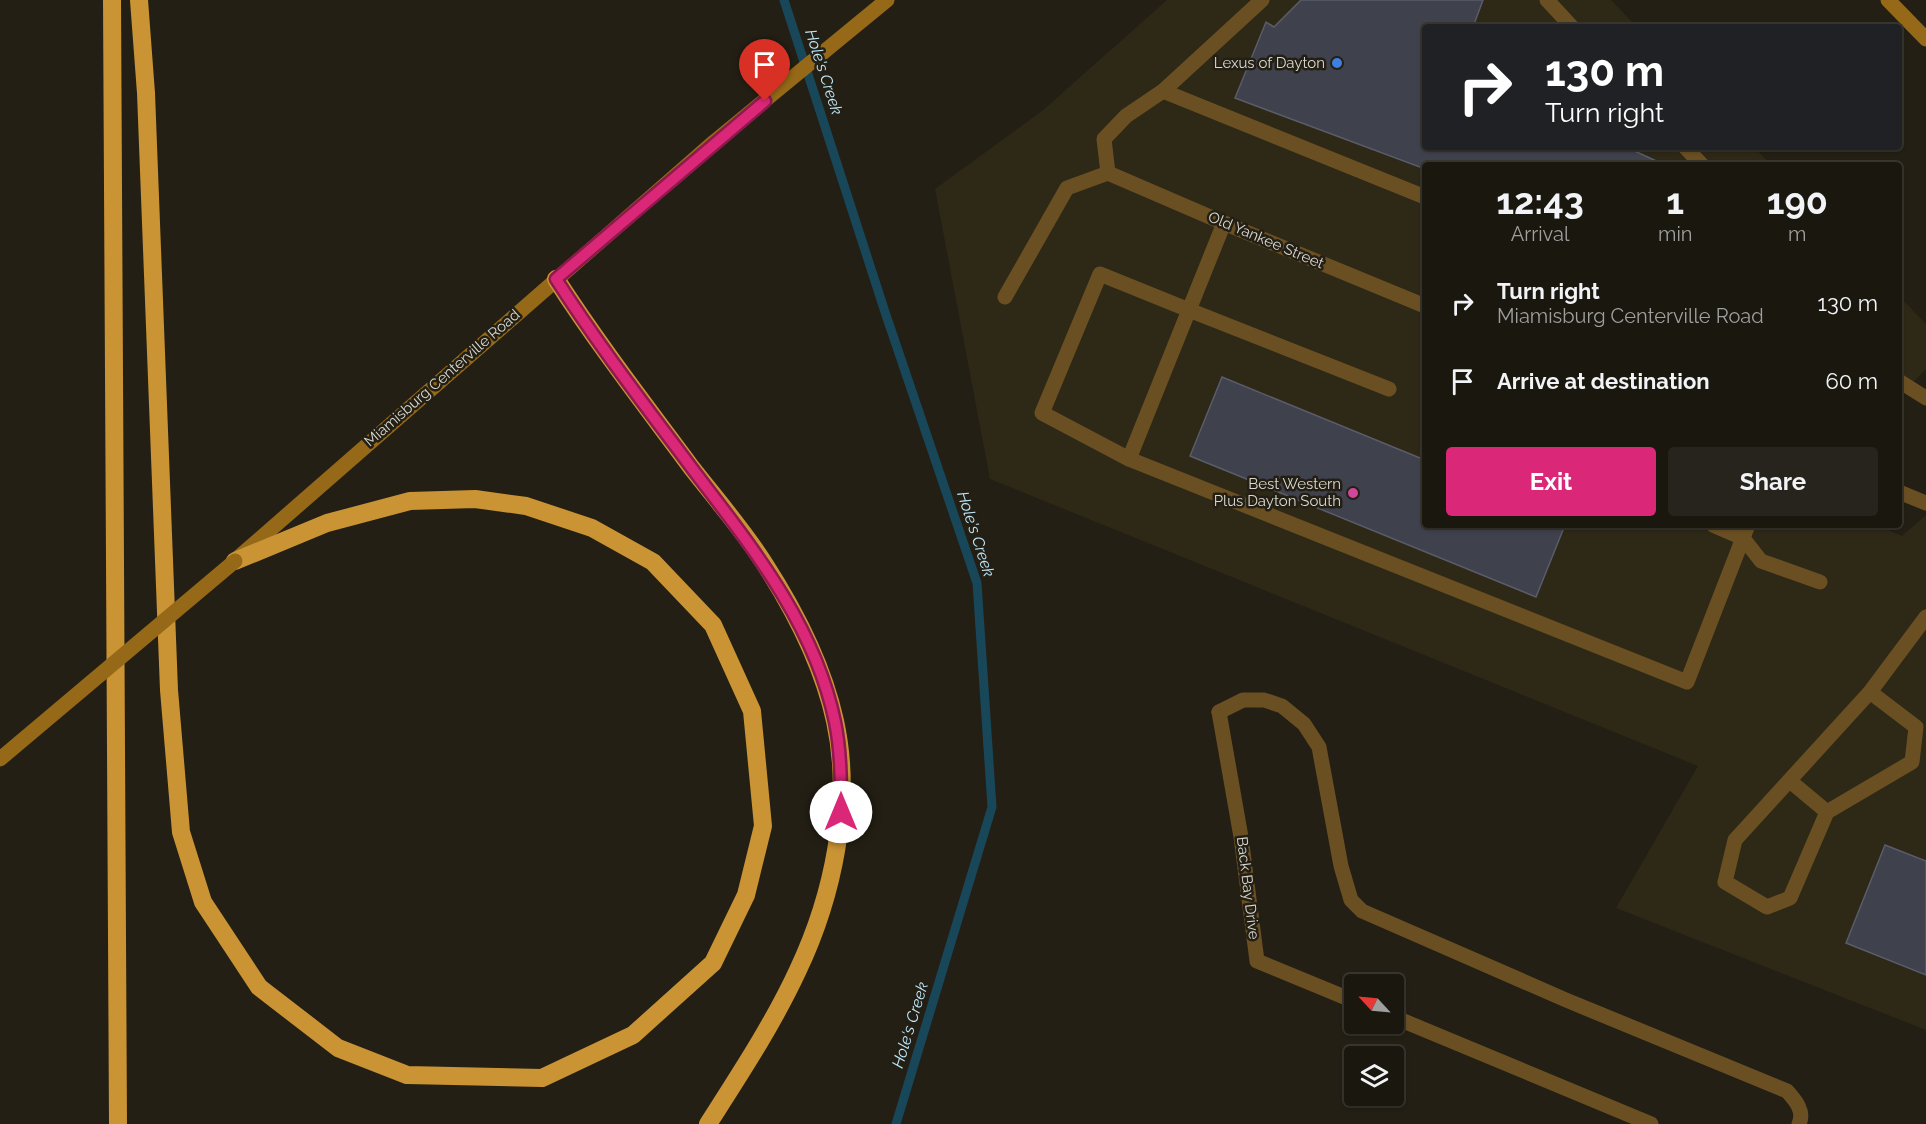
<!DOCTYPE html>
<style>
:root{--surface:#1a170f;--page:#27241d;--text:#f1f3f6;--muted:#9f9f9e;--line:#38362f;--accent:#db2777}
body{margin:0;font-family:Raleway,sans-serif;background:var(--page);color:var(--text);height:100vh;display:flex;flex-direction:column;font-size:22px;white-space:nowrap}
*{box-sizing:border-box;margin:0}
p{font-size:20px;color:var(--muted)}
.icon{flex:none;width:33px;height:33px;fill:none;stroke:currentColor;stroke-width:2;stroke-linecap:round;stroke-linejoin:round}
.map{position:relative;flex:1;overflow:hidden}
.drawer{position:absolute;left:1422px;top:162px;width:480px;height:366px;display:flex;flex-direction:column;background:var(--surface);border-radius:6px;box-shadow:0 2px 4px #0004,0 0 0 2px var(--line)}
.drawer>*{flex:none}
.hud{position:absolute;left:1422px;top:24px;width:480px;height:126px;border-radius:6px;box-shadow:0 2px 4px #0004,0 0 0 2px var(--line);background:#202124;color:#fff;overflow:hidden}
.needle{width:39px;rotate:296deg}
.buttons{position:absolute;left:1344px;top:974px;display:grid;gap:12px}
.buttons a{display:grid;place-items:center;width:60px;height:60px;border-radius:6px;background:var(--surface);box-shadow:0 2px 4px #0004,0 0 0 2px var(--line);font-size:30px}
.pin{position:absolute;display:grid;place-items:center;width:51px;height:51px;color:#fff;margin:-62px -26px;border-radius:50% 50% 50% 0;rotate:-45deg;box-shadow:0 0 6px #0007}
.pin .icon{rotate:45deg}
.me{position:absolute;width:66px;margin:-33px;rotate:0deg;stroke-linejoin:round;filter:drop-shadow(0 0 4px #0008)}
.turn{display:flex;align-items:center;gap:21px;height:126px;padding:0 24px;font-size:27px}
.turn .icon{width:78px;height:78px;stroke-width:2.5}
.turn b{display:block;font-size:42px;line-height:51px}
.eta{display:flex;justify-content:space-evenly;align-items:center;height:102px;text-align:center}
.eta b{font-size:36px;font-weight:700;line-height:42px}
.action{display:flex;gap:12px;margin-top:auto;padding:12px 24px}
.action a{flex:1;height:69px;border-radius:6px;background:var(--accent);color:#fff;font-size:24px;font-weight:700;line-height:69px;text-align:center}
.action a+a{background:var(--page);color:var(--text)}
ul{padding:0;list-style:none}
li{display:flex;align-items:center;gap:18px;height:78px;padding:0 24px}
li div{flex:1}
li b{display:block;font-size:22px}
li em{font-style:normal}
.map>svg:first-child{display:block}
.built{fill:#2e2817}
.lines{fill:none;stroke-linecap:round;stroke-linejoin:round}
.stream{stroke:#19475a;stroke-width:9}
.building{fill:#3f414d;stroke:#5a5c69;stroke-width:1.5}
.lane{stroke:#6a4f22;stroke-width:15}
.street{stroke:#6a4f22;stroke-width:15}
.secondary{stroke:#956917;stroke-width:15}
.highway{stroke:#ca9334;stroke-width:18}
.secondary-bridge{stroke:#956917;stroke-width:15}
.route-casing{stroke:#8e194d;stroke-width:15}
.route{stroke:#db2777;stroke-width:10}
.shop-dot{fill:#3f7fe0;stroke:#231f14;stroke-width:2}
.hotel-dot{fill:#d1479c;stroke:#231f14;stroke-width:2}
.labels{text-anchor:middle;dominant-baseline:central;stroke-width:5;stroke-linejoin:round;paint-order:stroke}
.poi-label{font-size:15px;fill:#dad8d0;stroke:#231f14;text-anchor:end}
.street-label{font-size:15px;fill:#dad8d0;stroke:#231f14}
.water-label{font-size:16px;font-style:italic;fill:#bfe9fc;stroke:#231f14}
</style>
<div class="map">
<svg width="1926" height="1124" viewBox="0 0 1926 1124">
<rect width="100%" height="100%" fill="#231f14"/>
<g class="built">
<path d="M1167,0h444l26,27h-212v120h329l17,18h-346v360h452l25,11 24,-21v515l-310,-122 82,-142 -708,-287 -55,-290 107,-78z"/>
<path d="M1899,296l27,28v45l-27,27z"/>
</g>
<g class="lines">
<path class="stream" d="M784,0l101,312 92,271 15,224 -96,317"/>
</g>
<g class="building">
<path d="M1301,0h182l-10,27h-48v120h201l39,18h-240v4l-190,-71 31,-76 8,5z"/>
<path d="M1222,377l203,83v65h140l-29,72 -346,-141z"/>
<path d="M1885,845l41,16v114l-80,-32z"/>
</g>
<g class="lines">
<g class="lane">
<path d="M1547,0l25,27"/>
<path d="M1163,91l262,106"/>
<path d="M1685,147l17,18"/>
<path d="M1224,223l-35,87 -89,-36 -58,139 87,46 558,223 61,-157"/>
<path d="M1005,297l62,-109 41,-15 -4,-34 22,-23 37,-25 99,-91"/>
<path d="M1899,381l27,17"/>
<path d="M1129,459l60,-149 200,79"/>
<path d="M1713,525l30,13 18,23 59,21"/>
<path d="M1870,692l46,35 -4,35 -85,50 -37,86 -23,9 -42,-25 10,-42 135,-148 56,-75"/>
<path d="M1219,712l24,-12h21l18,6 22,18 15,23 22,119 10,34 11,11 204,89 221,91c8,9 18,20 12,33"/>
<path d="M1790,781l37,31"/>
</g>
<g class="street">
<path d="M1108,173l116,50 201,83"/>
<path d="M1899,492l27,11"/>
<path d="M1219,712l22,125 16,124 97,40"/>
<path d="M1394,1017l257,107"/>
</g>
<g class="secondary">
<path d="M1888,0l38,39"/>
<path d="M239,557l475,-415 173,-142"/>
</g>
<g class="highway">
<path d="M112,0l6,1124"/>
<path d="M139,0l7,93 23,597 12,142 22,70 56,85 79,61 69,27 135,3 91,-43 80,-72 33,-68 17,-69 -11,-115 -39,-86 -60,-63 -61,-34 -66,-22 -51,-7 -65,2 -83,22 -92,38"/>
<path d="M556,279c42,65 89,126 135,188 25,32 52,63 73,96 31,48 59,103 71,158 18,82 -2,175 -37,249 -25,54 -58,104 -90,154"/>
</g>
<path class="secondary-bridge" d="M0,759l235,-198"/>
</g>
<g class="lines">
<g class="route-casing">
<path id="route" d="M765,101l-209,178c43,67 91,129 138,192 58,76 121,154 141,251 6,29 6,60 6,90"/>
</g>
<use href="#route" class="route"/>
</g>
<circle class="shop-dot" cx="1337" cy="63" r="6"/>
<circle class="hotel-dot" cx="1353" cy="493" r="6"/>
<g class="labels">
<g class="poi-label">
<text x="1325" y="63">Lexus of Dayton</text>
<text x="1341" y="484">Best Western<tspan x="1341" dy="17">Plus Dayton South</tspan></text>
</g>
<g class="street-label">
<text transform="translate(1266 240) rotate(23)">Old Yankee Street</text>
<text transform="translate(442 378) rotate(-41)">Miamisburg Centerville Road</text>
<text transform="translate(1248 888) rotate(83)">Back Bay Drive</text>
</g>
<g class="water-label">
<text transform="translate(824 72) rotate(72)">Hole's Creek</text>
<text transform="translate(976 534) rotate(72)">Hole's Creek</text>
<text transform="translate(910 1025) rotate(-73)">Hole's Creek</text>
</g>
</g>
</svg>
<div class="buttons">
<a><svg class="needle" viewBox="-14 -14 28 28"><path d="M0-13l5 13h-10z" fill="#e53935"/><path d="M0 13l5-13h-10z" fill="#9f9f9e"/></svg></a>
<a><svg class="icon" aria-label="layers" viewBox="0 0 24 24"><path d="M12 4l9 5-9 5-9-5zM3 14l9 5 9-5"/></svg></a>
</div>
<div class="pin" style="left:765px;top:101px;background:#d93025"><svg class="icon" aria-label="arrive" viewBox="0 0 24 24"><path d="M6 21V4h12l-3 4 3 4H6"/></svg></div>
<svg class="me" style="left:841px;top:812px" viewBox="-20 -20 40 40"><circle r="19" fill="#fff"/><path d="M0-13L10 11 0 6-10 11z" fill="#db2777"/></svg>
<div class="hud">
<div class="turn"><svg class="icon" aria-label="right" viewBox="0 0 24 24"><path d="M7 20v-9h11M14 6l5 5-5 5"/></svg><div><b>130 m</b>Turn right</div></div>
</div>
<section class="drawer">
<div class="eta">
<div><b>12:43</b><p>Arrival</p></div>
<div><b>1</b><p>min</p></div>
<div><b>190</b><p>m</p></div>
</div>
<ul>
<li><svg class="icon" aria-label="right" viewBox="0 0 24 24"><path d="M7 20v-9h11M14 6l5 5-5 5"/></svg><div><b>Turn right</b><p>Miamisburg Centerville Road</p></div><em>130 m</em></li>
<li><svg class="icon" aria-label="arrive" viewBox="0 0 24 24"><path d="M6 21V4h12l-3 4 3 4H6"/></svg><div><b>Arrive at destination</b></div><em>60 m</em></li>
</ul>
<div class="action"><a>Exit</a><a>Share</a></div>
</section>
</div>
